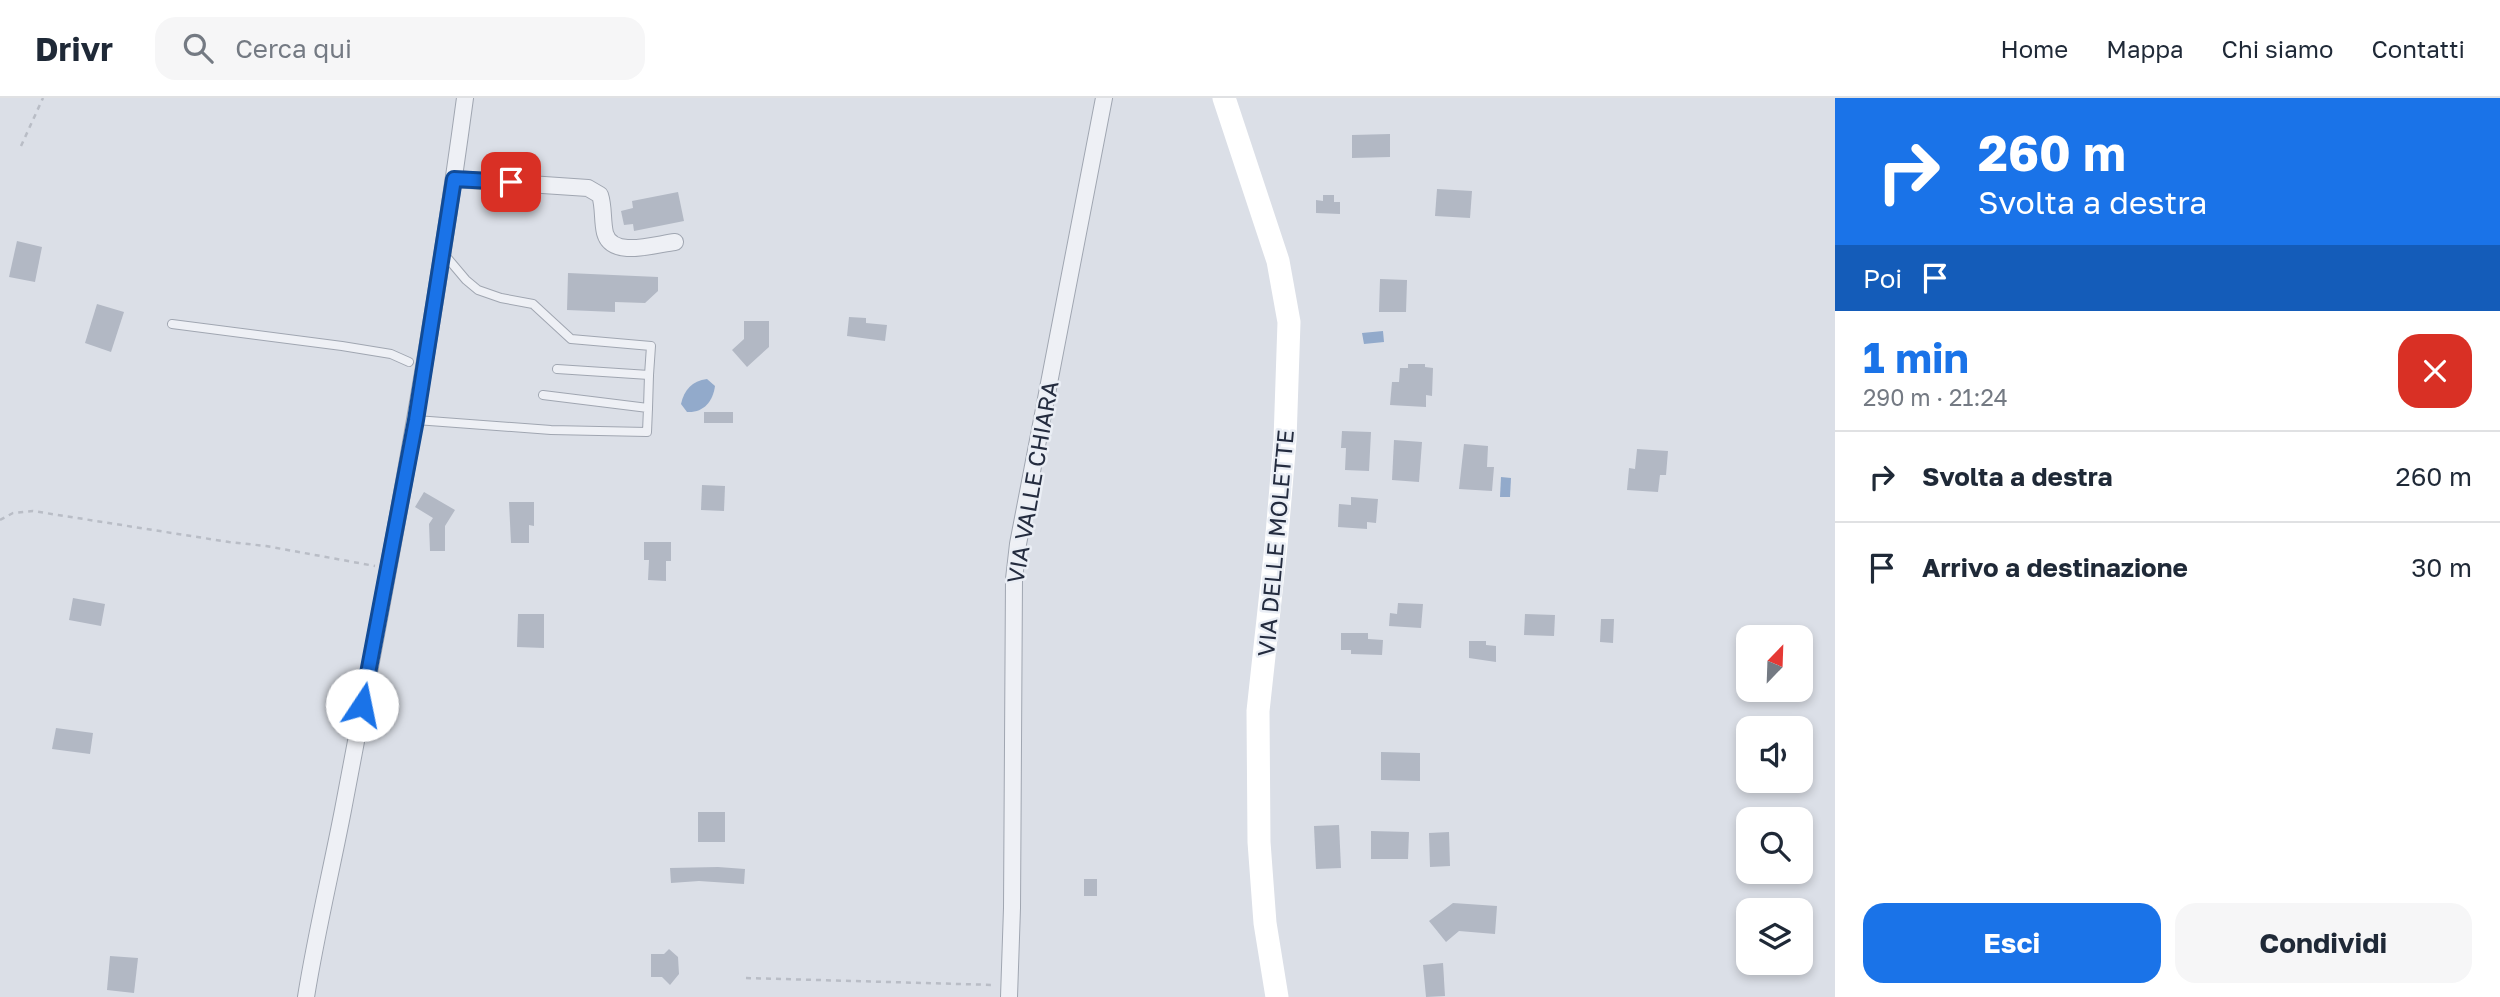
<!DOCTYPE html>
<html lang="it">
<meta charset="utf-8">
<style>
:root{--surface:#fff;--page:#f6f6f7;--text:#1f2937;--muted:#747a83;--line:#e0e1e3;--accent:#1a73e8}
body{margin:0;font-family:"Golos Text",sans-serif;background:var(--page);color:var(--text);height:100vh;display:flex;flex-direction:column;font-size:26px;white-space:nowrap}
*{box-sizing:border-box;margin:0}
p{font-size:23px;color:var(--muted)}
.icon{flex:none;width:38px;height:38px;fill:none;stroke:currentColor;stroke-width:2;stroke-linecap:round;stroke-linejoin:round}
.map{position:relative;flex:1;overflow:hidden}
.sheet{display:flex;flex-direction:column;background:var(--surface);width:665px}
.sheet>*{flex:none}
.banner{background:#1a73e8;color:#fff;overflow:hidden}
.needle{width:46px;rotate:23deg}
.fabs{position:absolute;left:1736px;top:527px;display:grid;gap:14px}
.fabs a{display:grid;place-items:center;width:77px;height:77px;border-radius:14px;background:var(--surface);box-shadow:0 4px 10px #0003;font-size:35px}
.pin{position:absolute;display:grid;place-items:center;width:60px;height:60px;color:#fff;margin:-30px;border-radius:14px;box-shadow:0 4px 10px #0006}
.me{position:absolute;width:77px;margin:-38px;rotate:11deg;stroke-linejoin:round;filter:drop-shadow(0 0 5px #0008)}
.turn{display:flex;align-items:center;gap:24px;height:147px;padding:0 28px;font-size:32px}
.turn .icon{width:91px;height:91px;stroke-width:2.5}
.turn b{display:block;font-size:49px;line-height:60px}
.then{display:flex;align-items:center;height:66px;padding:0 28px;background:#0003;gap:14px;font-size:26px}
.round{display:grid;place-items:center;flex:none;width:74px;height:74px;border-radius:21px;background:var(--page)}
.overview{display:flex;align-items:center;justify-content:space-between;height:119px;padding:0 28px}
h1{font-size:42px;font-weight:700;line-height:52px;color:var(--accent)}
.cta{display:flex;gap:14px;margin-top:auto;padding:14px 28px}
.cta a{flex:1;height:80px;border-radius:21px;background:var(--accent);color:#fff;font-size:28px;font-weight:700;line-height:80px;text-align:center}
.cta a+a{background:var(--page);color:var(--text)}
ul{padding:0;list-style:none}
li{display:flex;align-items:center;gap:21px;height:91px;padding:0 28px;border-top:2px solid var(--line)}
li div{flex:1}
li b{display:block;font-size:26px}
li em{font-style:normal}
header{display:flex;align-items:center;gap:42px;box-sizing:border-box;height:98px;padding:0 35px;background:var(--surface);border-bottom:2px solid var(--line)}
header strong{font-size:33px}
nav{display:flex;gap:38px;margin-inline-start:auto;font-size:24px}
.search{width:490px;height:63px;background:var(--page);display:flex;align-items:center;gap:18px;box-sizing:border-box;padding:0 24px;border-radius:21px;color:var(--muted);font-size:26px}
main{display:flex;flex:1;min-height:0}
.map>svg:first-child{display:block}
.water{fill:#92aacb}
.building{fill:#b2b8c4}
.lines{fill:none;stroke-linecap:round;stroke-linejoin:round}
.lane-casing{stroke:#a0a6b1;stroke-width:10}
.street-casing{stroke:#a0a6b1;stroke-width:18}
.path{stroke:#b9bdc6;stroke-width:2.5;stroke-dasharray:5 5;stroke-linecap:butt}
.lane{stroke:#eef0f5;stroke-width:8}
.street{stroke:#eef0f5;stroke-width:16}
.secondary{stroke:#fff;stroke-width:23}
.route-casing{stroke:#114b97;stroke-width:18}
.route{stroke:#1a73e8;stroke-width:12}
.labels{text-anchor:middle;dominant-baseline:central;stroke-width:5;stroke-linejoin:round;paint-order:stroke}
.street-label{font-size:23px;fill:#242c3f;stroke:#eaeef5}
</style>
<header>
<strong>Drivr</strong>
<div class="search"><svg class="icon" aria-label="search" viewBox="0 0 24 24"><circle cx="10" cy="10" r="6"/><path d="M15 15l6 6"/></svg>Cerca qui</div>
<nav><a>Home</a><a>Mappa</a><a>Chi siamo</a><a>Contatti</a></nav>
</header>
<main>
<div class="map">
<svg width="1835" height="899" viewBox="0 0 1835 899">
<rect width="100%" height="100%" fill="#dbdfe7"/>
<g class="water">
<path d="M1383,233l1,11 -20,2 -2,-11z"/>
<path d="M707,281l8,7c-2,16 -12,27 -28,26l-6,-8c3,-14 11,-23 26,-25z"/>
<path d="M1501,379l10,1 -1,19h-10z"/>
</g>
<g class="building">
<path d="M1390,36v23l-38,1v-23z"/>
<path d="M1437,91l35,2 -2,27 -35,-2z"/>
<path d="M678,94l6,29 -50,10 -1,-7 -9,1 -3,-14 12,-3 -1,-7z"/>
<path d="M1323,97h11v7h6v12l-24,-1v-13l7,1z"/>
<path d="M17,143l25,6 -7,35 -26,-5z"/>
<path d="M568,175l90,4v14l-13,12 -30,-1v10l-48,-2z"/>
<path d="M1380,181l27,1 -1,32h-27z"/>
<path d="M97,206l27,8 -13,40 -26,-9z"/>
<path d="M849,219l17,1v5l21,2 -2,16 -38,-5z"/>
<path d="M744,223h25v26l-22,20 -15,-17 12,-11z"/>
<path d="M1408,266h17v3l8,1 -1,28 -6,-1v12l-36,-2 2,-23h7l1,-14h8z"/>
<rect x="704" y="314" width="29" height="11"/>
<path d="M1342,333l29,1 -2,39 -24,-1 1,-22h-5z"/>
<path d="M1394,342l28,2 -3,40 -27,-2z"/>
<path d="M1464,346l24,2 -1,21h7l-2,24 -33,-2z"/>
<path d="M1637,351l31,2 -2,24h-6l-2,17 -31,-2 2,-22 6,1z"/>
<path d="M702,387l23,1 -1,25 -23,-1z"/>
<path d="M424,394l31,18 -10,16v25h-15l-1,-27 4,-6 -18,-11z"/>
<path d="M1351,399l27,2 -2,24 -9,-1v7l-29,-2 1,-23 12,1z"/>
<path d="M509,404h25v24l-5,-1v18h-18z"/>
<path d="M644,444h27v19h-5v20l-18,-1 1,-20h-5z"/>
<path d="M73,500l32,6 -4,22 -32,-6z"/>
<path d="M1398,505l25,1 -2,24 -32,-2 1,-13 7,1z"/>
<path d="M518,516h26v34l-27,-1z"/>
<path d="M1525,516l30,1 -1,21 -30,-1z"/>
<path d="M1601,521h13l-1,24 -13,-1z"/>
<path d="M1341,535h27v6l15,1 -1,15 -31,-1v-4h-10z"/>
<path d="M1469,543h17v4l10,1v16l-27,-4z"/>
<path d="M56,630l37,5 -3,21 -38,-5z"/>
<path d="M1381,654l39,1v28l-39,-1z"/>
<rect x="698" y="714" width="27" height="30"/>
<path d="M1339,727l2,43 -25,1 -2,-43z"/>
<path d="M1371,733l38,1 -1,27h-37z"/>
<path d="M1449,734l1,34 -20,1 -1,-34z"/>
<path d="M718,769l27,2 -1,15 -45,-3 -28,2 -1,-15z"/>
<rect x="1084" y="781" width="13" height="17"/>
<path d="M1453,805l44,3 -2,28 -36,-3 -13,11 -17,-21z"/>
<path d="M669,851l9,8 1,17 -9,11 -8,-8h-11v-23h13z"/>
<path d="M110,858l28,2 -4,35 -27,-3z"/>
<path d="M1443,865l2,33 -19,1 -3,-32z"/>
</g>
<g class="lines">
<g class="lane-casing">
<g id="lane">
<path d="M444,156l22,26 12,10 23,8 32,6 38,35 80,7 -2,29 -92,-6"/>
<path d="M172,226l170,22 49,8 18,8"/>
<path d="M648,310l1,-33"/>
<path d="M416,322l135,10 96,2 1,-24 -105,-13"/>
</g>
</g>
<g class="street-casing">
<g id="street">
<path d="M454,81l134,9 12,7c4,12 2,25 5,38 7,26 51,11 70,9"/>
<path d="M306,899c10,-63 25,-125 37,-187 45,-237 90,-473 122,-712"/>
<path d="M1009,899l3,-89 2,-329 4,-35 86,-446"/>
</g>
</g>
<g class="path">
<path d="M21,48l22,-48"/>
<path d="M0,422l13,-7 20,-2 196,31 37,4 109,20"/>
<path d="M746,880l249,7"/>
</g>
<use href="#lane" class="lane"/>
<use href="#street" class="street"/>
<path class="secondary" d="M1224,0l54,163 11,61 -4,118 -9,106 -18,165 1,131 6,81 12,74"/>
</g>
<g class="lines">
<g class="route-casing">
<path id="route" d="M362,607l54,-285 38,-241 57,3"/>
</g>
<use href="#route" class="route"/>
</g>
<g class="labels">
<g class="street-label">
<text transform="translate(1032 384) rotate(-80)">VIA VALLE CHIARA</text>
<text transform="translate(1275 445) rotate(-85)">VIA DELLE MOLETTE</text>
</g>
</g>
</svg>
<div class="fabs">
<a><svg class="needle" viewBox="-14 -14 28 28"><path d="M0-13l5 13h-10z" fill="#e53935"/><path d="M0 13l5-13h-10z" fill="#747a83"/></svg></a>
<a><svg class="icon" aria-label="sound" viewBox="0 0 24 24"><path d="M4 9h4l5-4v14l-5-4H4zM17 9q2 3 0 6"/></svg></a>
<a><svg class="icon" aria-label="search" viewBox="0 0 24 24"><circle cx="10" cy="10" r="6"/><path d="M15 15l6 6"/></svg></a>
<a><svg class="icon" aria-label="layers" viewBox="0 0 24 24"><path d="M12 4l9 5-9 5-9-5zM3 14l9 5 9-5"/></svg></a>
</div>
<div class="pin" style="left:511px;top:84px;background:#d93025"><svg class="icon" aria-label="arrive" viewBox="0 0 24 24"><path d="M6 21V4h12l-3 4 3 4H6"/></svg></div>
<svg class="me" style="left:362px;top:607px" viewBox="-20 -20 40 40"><circle r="19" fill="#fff"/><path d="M0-13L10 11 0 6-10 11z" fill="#1a73e8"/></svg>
</div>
<section class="sheet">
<div class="banner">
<div class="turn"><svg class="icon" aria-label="right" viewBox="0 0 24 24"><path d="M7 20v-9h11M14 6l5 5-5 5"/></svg><div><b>260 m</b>Svolta a destra</div></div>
<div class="then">Poi<svg class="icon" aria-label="arrive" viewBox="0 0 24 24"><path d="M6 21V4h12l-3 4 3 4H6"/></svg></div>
</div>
<div class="overview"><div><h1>1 min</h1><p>290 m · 21:24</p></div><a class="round" style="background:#d93025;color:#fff"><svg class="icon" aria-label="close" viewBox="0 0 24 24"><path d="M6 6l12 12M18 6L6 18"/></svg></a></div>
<ul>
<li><svg class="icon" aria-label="right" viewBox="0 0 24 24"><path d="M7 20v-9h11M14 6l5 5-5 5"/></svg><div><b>Svolta a destra</b></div><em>260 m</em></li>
<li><svg class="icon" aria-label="arrive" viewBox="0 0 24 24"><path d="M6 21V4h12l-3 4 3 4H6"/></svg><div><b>Arrivo a destinazione</b></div><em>30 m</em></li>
</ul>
<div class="cta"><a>Esci</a><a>Condividi</a></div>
</section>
</main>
